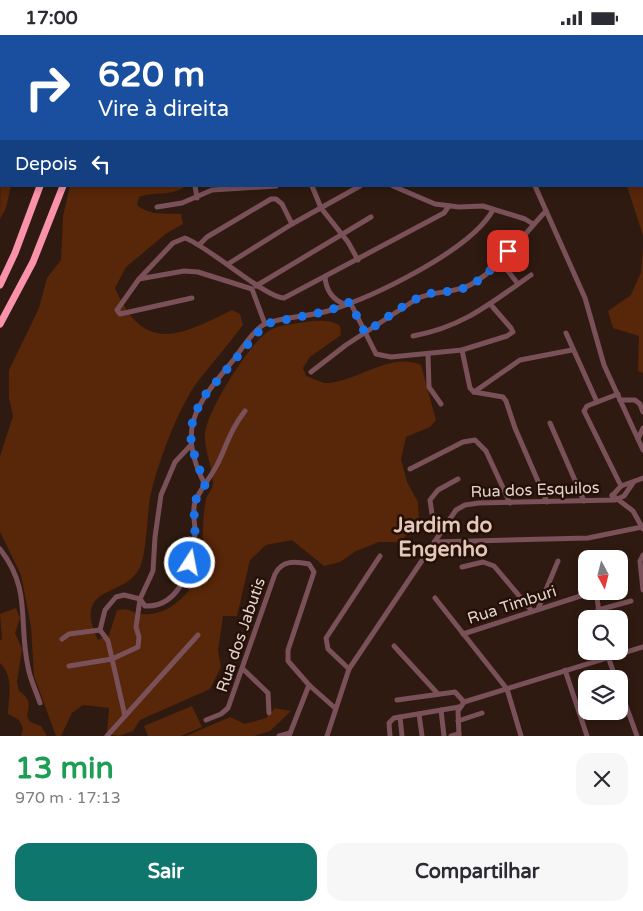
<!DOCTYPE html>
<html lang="pt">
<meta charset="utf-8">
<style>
:root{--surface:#fff;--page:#f7f7f7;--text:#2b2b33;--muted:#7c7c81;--accent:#0f766e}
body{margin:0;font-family:"Varela Round",sans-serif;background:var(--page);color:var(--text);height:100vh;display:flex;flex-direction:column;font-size:19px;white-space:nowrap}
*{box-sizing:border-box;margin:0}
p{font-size:16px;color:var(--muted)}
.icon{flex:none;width:28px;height:28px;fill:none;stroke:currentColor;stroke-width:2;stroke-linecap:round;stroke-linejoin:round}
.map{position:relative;height:701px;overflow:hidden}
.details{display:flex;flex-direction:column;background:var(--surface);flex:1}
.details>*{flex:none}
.guide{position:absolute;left:0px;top:0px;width:644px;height:152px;box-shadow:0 2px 8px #0003;background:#1a4fa0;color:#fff;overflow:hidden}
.needle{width:32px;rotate:173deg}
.fabs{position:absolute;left:578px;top:515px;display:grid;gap:10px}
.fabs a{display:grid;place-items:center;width:50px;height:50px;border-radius:10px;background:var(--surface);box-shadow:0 2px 8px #0003;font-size:25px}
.pin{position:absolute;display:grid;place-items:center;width:42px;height:42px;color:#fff;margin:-21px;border-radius:10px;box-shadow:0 2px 8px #0006}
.me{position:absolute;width:55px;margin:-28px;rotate:11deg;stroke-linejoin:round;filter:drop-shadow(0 0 4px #0008)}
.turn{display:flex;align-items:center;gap:18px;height:105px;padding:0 15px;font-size:22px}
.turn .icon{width:65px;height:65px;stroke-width:2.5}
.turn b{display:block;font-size:35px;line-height:42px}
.then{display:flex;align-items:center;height:48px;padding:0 15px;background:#0003;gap:10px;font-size:19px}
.round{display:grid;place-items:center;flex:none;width:52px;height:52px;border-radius:15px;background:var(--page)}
.summary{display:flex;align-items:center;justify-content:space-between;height:85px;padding:0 15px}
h1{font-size:30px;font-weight:700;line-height:38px;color:#1e9e55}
.primary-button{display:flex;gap:10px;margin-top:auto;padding:10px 15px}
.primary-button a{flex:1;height:58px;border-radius:15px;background:var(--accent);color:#fff;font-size:20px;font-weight:700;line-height:58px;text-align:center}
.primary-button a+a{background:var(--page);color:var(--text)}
.status{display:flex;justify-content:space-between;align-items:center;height:35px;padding:0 25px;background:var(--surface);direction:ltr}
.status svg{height:14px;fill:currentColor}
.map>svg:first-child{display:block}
.green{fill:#582608}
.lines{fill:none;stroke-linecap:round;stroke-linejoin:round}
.minor{stroke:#7a5059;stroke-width:5}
.highway{stroke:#f992aa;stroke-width:7}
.route{stroke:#1a73e8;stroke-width:9;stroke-dasharray:0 16.2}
.labels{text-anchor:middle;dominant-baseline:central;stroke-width:5;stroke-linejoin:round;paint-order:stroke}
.street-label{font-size:16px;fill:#e2d3cd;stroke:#241007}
.district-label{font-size:21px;font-weight:bold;fill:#e3c7b9;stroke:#241007}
</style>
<div class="status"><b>17:00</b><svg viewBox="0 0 49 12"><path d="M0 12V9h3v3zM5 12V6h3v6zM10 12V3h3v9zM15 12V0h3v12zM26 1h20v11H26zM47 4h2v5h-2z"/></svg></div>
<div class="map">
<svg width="643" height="701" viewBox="0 0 643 701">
<rect width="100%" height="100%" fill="#2e1a10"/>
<g class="green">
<path d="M1,106v45h10l-5,22 -6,11z"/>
<path d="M643,140v61l-16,-50h15z"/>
<path d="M70,151h115c-12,11 -31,5 -46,11l-2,8c13,11 28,8 44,9l2,10 -16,9 -41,34 -11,21c29,67 64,48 117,22l8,4 3,11c-14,19 -30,37 -45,56 -20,28 -37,74 -46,108 -6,22 -4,59 -12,78 -14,32 -69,16 -42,73l11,-5 8,-25c15,-3 13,3 25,4 20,2 36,-10 48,-25 19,-25 9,-61 16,-89 1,-6 7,-11 7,-17 0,-16 -9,-32 -8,-48 0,-22 44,-90 62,-103 7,-5 17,-7 25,-8 16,-2 35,-7 48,2l1,9 -31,22 -7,11 3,8c7,2 16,8 23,7 31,-3 61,-31 92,-18l15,55 -6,7 -24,10 -5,22 6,23 11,20 1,19 -19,21h-21l-23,9 -16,11 -16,4 -32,-26 -26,5 -16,15 -13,56h-14l-5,35 3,16 -11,22 -70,31 -7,11 -14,5 -12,-2 2,-26 -26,-3 -11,8 -11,23h-5l-22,-60 -3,-49 -10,-52 -21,-43v-76l13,-40 -4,-18v-28l30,-62 8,-30 14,-18 2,-44z"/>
<path d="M643,214v124l-5,-2 1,-35 -26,-8 -5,-17 23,-16 10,-23z"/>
<path d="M16,573l4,10 -5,15 7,16 -5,33 2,9c11,7 11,14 8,25l3,6 11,4 6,10h-26l2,-8 -4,-8 -11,-6c1,-18 6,-38 -8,-51v-22l2,-2 -2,-25z"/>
<path d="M192,671l10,21 -21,9h-33l-4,-10z"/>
<path d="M275,673l16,3 -21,20 -16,5h-68l44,-19 15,7 21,-6z"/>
</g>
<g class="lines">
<g class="minor">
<path d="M197,0l1,1"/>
<path d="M234,0v1"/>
<path d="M307,0l1,1"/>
<path d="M393,0l1,1"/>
<path d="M537,0v1"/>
<path d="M621,0l1,1"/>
<path d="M4,1l1,-1"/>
<path d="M43,1l2,-1"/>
<path d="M76,1l2,-1"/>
<path d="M109,1v-1"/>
<path d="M154,1l3,-1"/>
<path d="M0,8l1,-2"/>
<path d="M642,35l1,1"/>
<path d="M0,90l1,-1"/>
<path d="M642,101l1,-1"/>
<path d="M642,109l1,1"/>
<path d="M195,151l2,12"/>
<path d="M312,151l9,22 27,34 10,18"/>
<path d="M393,151l42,18 24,3 24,-1 42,13 8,5"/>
<path d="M535,151l50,112 19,67 39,85"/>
<path d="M157,172l25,-4 30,-13 64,-4"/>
<path d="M199,210l8,-8 64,-38h5l6,5 10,20"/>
<path d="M498,228l10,8 10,13"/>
<path d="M228,229l64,-40 68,-38"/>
<path d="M325,242c1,13 7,22 19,27"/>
<path d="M139,244l34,-36 12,-5c23,8 82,61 99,60l160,-85 5,-7"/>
<path d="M256,251l115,-69"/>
<path d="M192,263l-72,16 -3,-4 22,-31 45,-8 14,1 54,17 13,35"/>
<path d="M350,267l26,52 15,3 71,-7 45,-14 6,-4 -2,-4 -20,-23"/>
<path d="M566,298l31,69"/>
<path d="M413,301c50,-9 78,-33 118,-61"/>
<path d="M462,315l8,38 4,4 29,5 3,4 9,27 32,74"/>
<path d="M428,320l1,32 12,17"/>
<path d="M311,337l35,-27 72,-47c17,-7 36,-5 52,-13 30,-16 53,-50 76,-74"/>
<path d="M474,357l46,-32 52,-10"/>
<path d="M618,359l-31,12 -3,5 37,75"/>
<path d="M620,365h15l5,4 3,8"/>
<path d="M550,388l34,78"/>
<path d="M638,404l5,-11"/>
<path d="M410,434l53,-27 12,-2 11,11 24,52"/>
<path d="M205,450c-30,-59 -7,-82 30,-127 6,-9 21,-30 30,-34 19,-8 43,-7 63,-13 45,-14 142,-60 165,-101"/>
<path d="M612,460l21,16 10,18"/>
<path d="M612,461l9,-10 22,-8"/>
<path d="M444,490l-12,-11 -2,-14 8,-10 20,-11"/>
<path d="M434,507l154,-4 54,-11"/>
<path d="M0,514c32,41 18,72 28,118 2,12 8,24 12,36"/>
<path d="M643,520l-3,6 3,29"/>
<path d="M462,532l21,-5 11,4 38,45"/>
<path d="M596,556l4,28"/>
<path d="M435,563l72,91 14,47"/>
<path d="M538,574l20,-48"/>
<path d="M598,575l33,-9"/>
<path d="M100,595l5,-20 11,-13 8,-2 16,4 5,7c36,2 49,-44 50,-74 0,-10 -3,-21 0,-30 5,-13 16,-25 22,-37 10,-20 13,-35 28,-54"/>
<path d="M463,599l133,-43"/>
<path d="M62,604l7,-5 31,-4 8,11 17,75"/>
<path d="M394,611l44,48"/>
<path d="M606,616l10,28"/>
<path d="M69,631l43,-7 26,-12 1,-10 -3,-10 4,-28 13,-28 2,-34 6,-42 14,-33 16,-17"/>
<path d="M243,634l25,24 1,20"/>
<path d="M349,634l-21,-20 -2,-11 54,-82"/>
<path d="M565,635l22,66"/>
<path d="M619,651l18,50"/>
<path d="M397,665l58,-8 9,10"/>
<path d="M441,675l3,26"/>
<path d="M419,679l3,22"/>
<path d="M400,682l2,19"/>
<path d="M206,685l15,-6 7,-6 47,-134c7,-14 20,-13 34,-10l5,8 -26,78v11l21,24 26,23"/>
<path d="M458,686l24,-8"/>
<path d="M107,701l91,-101"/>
<path d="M279,701l11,-3"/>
<path d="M289,701l20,-51"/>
<path d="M327,701l22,-67 107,-159 9,-5 14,-2 136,-3 9,-4 9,-13"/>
<path d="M390,701l-1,-13 5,-5 65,-11"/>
<path d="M451,701l8,-2"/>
<path d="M459,701l-1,-25 6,-9 179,-55"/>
</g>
<g class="highway">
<path d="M0,250l15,-32 25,-67"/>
<path d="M0,289l33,-62 30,-76"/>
</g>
</g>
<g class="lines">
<path class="route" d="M190,528l5,-30 -1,-23 1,-9 10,-16 -14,-40v-17l4,-15 11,-19 59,-70 63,-13 22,-9 15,31c18,-12 36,-27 55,-36 12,-6 24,-4 37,-7 21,-4 38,-24 51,-39"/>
</g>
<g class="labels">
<g class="street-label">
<text transform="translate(535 455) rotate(-2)">Rua dos Esquilos</text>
<text transform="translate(512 570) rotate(-18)">Rua Timburi</text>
<text transform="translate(241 600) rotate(-71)">Rua dos Jabutis</text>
</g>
<g class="district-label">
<text x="443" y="490">Jardim do<tspan x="443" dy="24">Engenho</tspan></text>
</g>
</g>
</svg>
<div class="fabs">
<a><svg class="needle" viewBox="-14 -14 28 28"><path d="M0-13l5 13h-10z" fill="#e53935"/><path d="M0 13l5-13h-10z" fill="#7c7c81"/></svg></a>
<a><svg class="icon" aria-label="search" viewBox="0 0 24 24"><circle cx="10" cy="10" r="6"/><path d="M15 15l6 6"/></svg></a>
<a><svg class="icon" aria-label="layers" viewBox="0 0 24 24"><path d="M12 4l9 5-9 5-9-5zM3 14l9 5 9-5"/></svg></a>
</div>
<div class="pin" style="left:508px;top:216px;background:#d93025"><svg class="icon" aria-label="arrive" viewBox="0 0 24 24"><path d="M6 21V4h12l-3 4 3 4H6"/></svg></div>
<svg class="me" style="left:190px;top:528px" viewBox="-20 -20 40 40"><circle r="17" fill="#1a73e8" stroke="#fff" stroke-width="3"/><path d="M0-11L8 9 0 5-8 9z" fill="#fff"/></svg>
<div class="guide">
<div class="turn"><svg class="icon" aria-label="right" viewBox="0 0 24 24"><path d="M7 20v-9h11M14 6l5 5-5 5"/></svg><div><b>620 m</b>Vire à direita</div></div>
<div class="then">Depois<svg class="icon" aria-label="left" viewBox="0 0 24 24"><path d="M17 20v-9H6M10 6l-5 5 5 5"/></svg></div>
</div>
</div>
<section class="details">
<div class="summary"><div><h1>13 min</h1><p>970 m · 17:13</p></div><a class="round"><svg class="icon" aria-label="close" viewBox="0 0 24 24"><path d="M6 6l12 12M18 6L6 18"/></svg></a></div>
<div class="primary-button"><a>Sair</a><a>Compartilhar</a></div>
</section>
